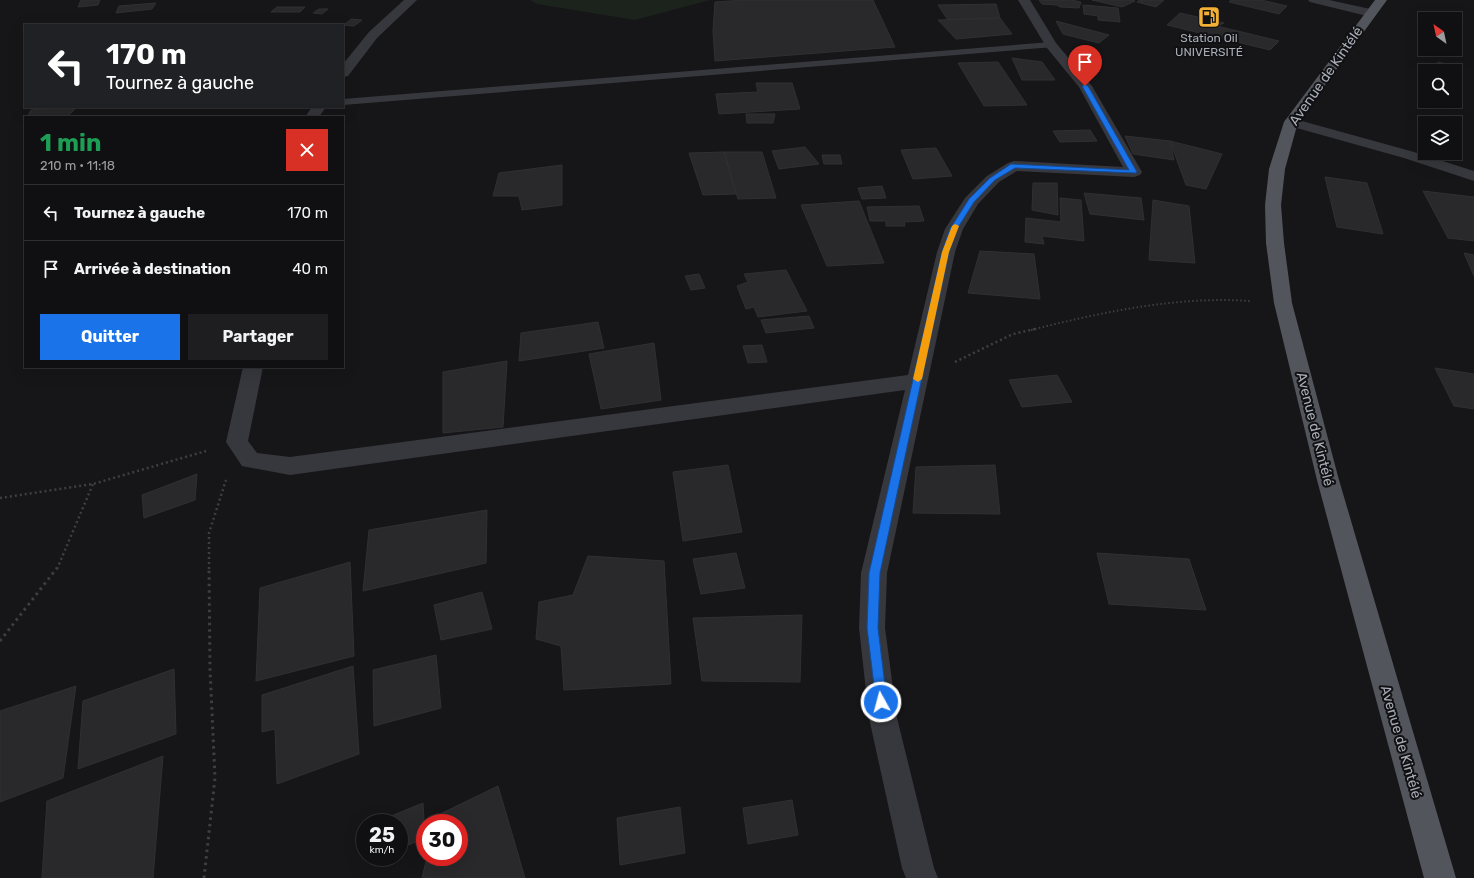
<!DOCTYPE html>
<html lang="fr">
<meta charset="utf-8">
<style>
:root{--surface:#101012;--page:#1e1e20;--text:#f1f3f6;--muted:#9c9d9f;--line:#303032;--accent:#1a73e8}
body{margin:0;font-family:Rubik,sans-serif;background:var(--page);color:var(--text);height:100vh;display:flex;flex-direction:column;font-size:15px;white-space:nowrap}
*{box-sizing:border-box;margin:0}
p{font-size:13px;color:var(--muted)}
.icon{flex:none;width:22px;height:22px;fill:none;stroke:currentColor;stroke-width:2;stroke-linecap:round;stroke-linejoin:round}
.map{position:relative;flex:1;overflow:hidden}
.panel{position:absolute;left:24px;top:116px;width:320px;height:252px;display:flex;flex-direction:column;background:var(--surface);border-radius:0px;box-shadow:0 4px 16px #0002,0 0 0 1px var(--line)}
.panel>*{flex:none}
.guide{position:absolute;left:24px;top:24px;width:320px;height:84px;border-radius:0px;box-shadow:0 4px 16px #0002,0 0 0 1px var(--line);background:#202124;color:#fff;overflow:hidden}
.needle{width:26px;rotate:327deg}
.controls{position:absolute;left:1418px;top:12px;display:grid;gap:8px}
.controls a{display:grid;place-items:center;width:44px;height:44px;border-radius:0px;background:var(--surface);box-shadow:0 4px 16px #0002,0 0 0 1px var(--line);font-size:20px}
.speed{position:absolute;left:356px;top:814px;display:flex;gap:8px;font-size:20px;font-weight:700;text-align:center}
.speed>*{display:grid;place-content:center;width:52px;height:52px;border-radius:50%;background:var(--surface);box-shadow:0 4px 16px #0002,0 0 0 1px var(--line);line-height:1}
.speed small{font-size:10px;font-weight:400}
.speed .limit{border:6px solid #d22;background:#fff;color:#111}
.pin{position:absolute;display:grid;place-items:center;width:34px;height:34px;color:#fff;margin:-41px -17px;border-radius:50% 50% 50% 0;rotate:-45deg;box-shadow:0 0 4px #0007}
.pin .icon{rotate:45deg}
.me{position:absolute;width:44px;margin:-22px;rotate:353deg;stroke-linejoin:round;filter:drop-shadow(0 0 3px #0008)}
.turn{display:flex;align-items:center;gap:14px;height:84px;padding:0 16px;font-size:18px}
.turn .icon{width:52px;height:52px;stroke-width:2.5}
.turn b{display:block;font-size:28px;line-height:34px}
.round{display:grid;place-items:center;flex:none;width:42px;height:42px;border-radius:0px;background:var(--page)}
.summary{display:flex;align-items:center;justify-content:space-between;height:68px;padding:0 16px}
h1{font-size:24px;font-weight:700;line-height:30px;color:#1e9e55}
.button{display:flex;gap:8px;margin-top:auto;padding:8px 16px}
.button a{flex:1;height:46px;border-radius:0px;background:var(--accent);color:#fff;font-size:16px;font-weight:700;line-height:46px;text-align:center}
.button a+a{background:var(--page);color:var(--text)}
ul{padding:0;list-style:none}
li{display:flex;align-items:center;gap:12px;height:56px;padding:0 16px;border-top:1px solid var(--line)}
li div{flex:1}
li b{display:block;font-size:15px}
li em{font-style:normal}
.map>svg:first-child{display:block}
.green{fill:#1c231d}
.building{fill:#29292c;stroke:#303034}
.lines{fill:none;stroke-linecap:round;stroke-linejoin:round}
.path-far2{stroke:#3d3f44;stroke-width:2;stroke-dasharray:1.5 2.5;stroke-linecap:butt}
.path-far1{stroke:#3d3f44;stroke-width:2.5;stroke-dasharray:2 3;stroke-linecap:butt}
.path{stroke:#3d3f44;stroke-width:3;stroke-dasharray:2.5 4;stroke-linecap:butt}
.service{fill:#37383d;fill-rule:evenodd}
.minor{fill:#37383d;fill-rule:evenodd}
.primary{fill:#53555c;fill-rule:evenodd}
.route{fill:#1a73e8;stroke:#114b97}
.slow{fill:#f59e0b}
.labels{text-anchor:middle;dominant-baseline:central;stroke-width:4;stroke-linejoin:round;paint-order:stroke}
.far-poi-label{font-size:12px;fill:#a8adb8;stroke:#111113}
.street-label{font-size:14px;fill:#a8adb8;stroke:#111113}
</style>
<div class="map">
<svg width="1474" height="878" viewBox="0 0 1474 878">
<rect width="100%" height="100%" fill="#161618"/>
<path class="green" d="M530,0h180l-75,20 -98,-16z"/>
<g class="building">
<path d="M81,0h19l-2,5 -20,2z"/>
<path d="M744,0h129l22,47 -180,14 -2,-30 2,-29z"/>
<path d="M1039,0h32l10,2 -2,6 -19,-1 -3,-2 -15,-1z"/>
<path d="M1092,0h39l4,1 -13,6z"/>
<path d="M1140,0h24l-8,7 -19,-5z"/>
<path d="M1231,0h30l26,6 -8,8 -50,-12z"/>
<path d="M156,3l-4,6 -36,4 3,-7z"/>
<path d="M996,4l4,14 -52,2 -10,-15z"/>
<path d="M1083,5l35,3 2,14 -22,-2v-4l-14,-2z"/>
<path d="M277,7h28l-5,5h-29z"/>
<path d="M319,9h9l-6,5 -9,-1z"/>
<path d="M1180,13l44,10 -7,3 62,15 -9,9 -103,-25z"/>
<path d="M1000,18l12,16 -56,5 -18,-19z"/>
<path d="M351,19l11,1 -8,6 -10,-1z"/>
<path d="M1056,21l53,14 -10,8 -36,-9z"/>
<path d="M1012,58l30,4 13,18h-33z"/>
<path d="M998,62l29,43 -43,1 -26,-43z"/>
<path d="M1438,62l13,3 -2,6h-15z"/>
<path d="M756,83h36l8,26 -81,5 -3,-20 42,-2z"/>
<path d="M61,107h16l-10,10h-40l4,-7z"/>
<path d="M746,114h29l-2,9h-26z"/>
<path d="M1090,130l7,11 -37,1 -7,-11z"/>
<path d="M1125,136l45,5 4,19 -41,-6z"/>
<path d="M1170,141l52,13 -16,35 -20,-4z"/>
<path d="M805,147l14,17 -40,5 -7,-18z"/>
<path d="M936,148l16,28 -39,3 -12,-29z"/>
<path d="M724,152l12,42 -33,1 -14,-42z"/>
<path d="M724,152h38l14,46 -38,1z"/>
<path d="M822,155h18l2,9h-18z"/>
<path d="M562,165v40l-40,5 -3,-14h-26l6,-23z"/>
<path d="M1325,177l42,6 16,51 -46,-7z"/>
<path d="M1033,183h24l1,32 -26,-5z"/>
<path d="M882,186l4,12 -24,1 -4,-11z"/>
<path d="M1423,191l51,6v44l-26,-3z"/>
<path d="M1084,193l57,5 3,22 -54,-6z"/>
<path d="M1060,198l21,2 3,41 -42,-5 2,8 -19,-2 1,-24 35,4z"/>
<path d="M1153,200l36,6 6,57 -46,-3z"/>
<path d="M859,201l25,62 -57,3 -26,-61z"/>
<path d="M919,206l5,15 -20,1 1,4h-19v-5h-16l-3,-14z"/>
<path d="M980,251l54,3 6,45 -72,-6z"/>
<path d="M1464,253l10,2v21z"/>
<path d="M786,270l21,41 -49,6 -4,-10 -8,2 -9,-23 11,-4 -4,-8z"/>
<path d="M699,274l6,14 -14,2 -6,-14z"/>
<path d="M809,316l5,12 -48,5 -5,-13z"/>
<path d="M598,322l6,26 -85,13 2,-28z"/>
<path d="M654,343l7,57 -60,9 -12,-55z"/>
<path d="M762,345l5,17 -19,1 -5,-17z"/>
<path d="M507,361l-4,66 -60,6v-61z"/>
<path d="M1435,368l39,6v35l-20,-3z"/>
<path d="M1057,375l15,27 -50,5 -13,-27z"/>
<path d="M728,465l14,67 -59,9 -10,-69z"/>
<path d="M995,465l5,49 -87,-1 3,-46z"/>
<path d="M197,474l-2,26 -51,18 -2,-23z"/>
<path d="M487,510l-1,53 -123,28 6,-61z"/>
<path d="M736,553l9,35 -44,6 -8,-35z"/>
<path d="M1097,553l92,6 17,51 -97,-6z"/>
<path d="M588,556l76,5 7,123 -107,6 -3,-44 -25,-7 3,-37 34,-7z"/>
<path d="M350,562l4,94 -98,25 4,-93z"/>
<path d="M482,592l10,37 -51,11 -7,-35z"/>
<path d="M802,615l-2,67 -98,-1 -9,-63z"/>
<path d="M436,655l5,53 -67,18 -1,-56z"/>
<path d="M353,666l6,88 -82,30 -2,-55 -13,3v-37z"/>
<path d="M174,669l2,65 -98,35 5,-68z"/>
<path d="M76,686l-13,92 -63,24v-91z"/>
<path d="M163,756l-10,122h-111l5,-77z"/>
<path d="M498,786l27,92h-103l5,-21h32v-34h-25l2,-7z"/>
<path d="M792,800l6,35 -50,9 -5,-36z"/>
<path d="M423,803l2,35 -26,11v-26h-25z"/>
<path d="M680,807l5,46 -65,12 -3,-47z"/>
</g>
<g class="lines">
<path class="path-far2" d="M1031,330c72,-18 145,-34 219,-29"/>
<g class="path-far1">
<path d="M955,362l58,-28 22,-5"/>
<path d="M0,498l93,-14 113,-33"/>
<path d="M57,569l36,-85"/>
<path d="M209,569v-36l17,-53"/>
</g>
<g class="path">
<path d="M0,641l57,-73"/>
<path d="M204,878l11,-100 -5,-109 -1,-101"/>
</g>
<path class="service" d="M1051,42l5,3 -2,2 -711,58v-6z"/>
<g class="minor">
<path d="M404,0h13l-40,38 -29,38 -5,1v-13l26,-32z"/>
<path d="M1018,0h12l26,43 36,43 50,86 -2,3 -6,2 -117,-6 -18,11 -21,22 -15,25 -8,23 -68,321 -2,55 12,90 37,150 4,10h-32l-4,-10 -33,-150 -10,-90 2,-55 44,-183 -615,85 -48,-9 -16,-24 17,-75h20l-15,74 9,12 33,4 618,-82 29,-123 8,-23 20,-31 22,-22 21,-13 6,-2 109,6 -44,-80 -32,-39z"/>
<path d="M1308,0h21l46,10 2,3 -6,4 -61,-15z"/>
<path d="M312,107h14l-7,10h-14z"/>
<path d="M1291,118l123,34 60,19v10l-70,-23 -118,-33 -2,-3 2,-3z"/>
</g>
<path class="primary" d="M1375,0h12l-89,122 -13,47 -4,36 3,38 8,60 47,177 117,398h-32l-107,-398 -43,-177 -8,-60 -1,-38 4,-36 15,-47z"/>
</g>
<path class="route" d="M1085,84l3,2 49,86 -1,1 -121,-5 -20,12 -21,22 -17,27 -8,23 -69,321 -2,55 9,74 -1,4 -5,2 -4,-2 -1,-4 -9,-74 2,-55 73,-321 8,-23 19,-30 21,-21 21,-14 118,6 -47,-84z"/>
<path class="slow" d="M955,224l4,2 -10,26 -27,127 -4,3 -5,-3 29,-127 10,-26z"/>
<defs>
<g id="fuel-square" transform="scale(1.15)"><rect x="-9" y="-9" width="18" height="18" rx="4" fill="#f2b134" stroke="#111113"/><path d="M-5.5-6h7V0h2V4h1.3V-2.5L3-4.5l.8-.8L6-3V5H2.5V1h-1V6h-7ZM-4.2-4.7v3.2H.2V-4.7Z" fill="#111"/></g>
</defs>
<g fill-rule="evenodd">
<use href="#fuel-square" x="1209" y="17"/>
</g>
<g class="labels">
<g class="far-poi-label">
<text x="1209" y="38">Station Oil<tspan x="1209" dy="14">UNIVERSITÉ</tspan></text>
</g>
<g class="street-label">
<text transform="translate(1326 76) rotate(-55)">Avenue de Kintélé</text>
<text transform="translate(1315 429) rotate(76)">Avenue de Kintélé</text>
<text transform="translate(1401 742) rotate(74)">Avenue de Kintélé</text>
</g>
</g>
</svg>
<div class="controls">
<a><svg class="needle" viewBox="-14 -14 28 28"><path d="M0-13l5 13h-10z" fill="#e53935"/><path d="M0 13l5-13h-10z" fill="#9c9d9f"/></svg></a>
<a><svg class="icon" aria-label="search" viewBox="0 0 24 24"><circle cx="10" cy="10" r="6"/><path d="M15 15l6 6"/></svg></a>
<a><svg class="icon" aria-label="layers" viewBox="0 0 24 24"><path d="M12 4l9 5-9 5-9-5zM3 14l9 5 9-5"/></svg></a>
</div>
<div class="speed"><div>25<small>km/h</small></div><div class="limit">30</div></div>
<div class="pin" style="left:1085px;top:86px;background:#d93025"><svg class="icon" aria-label="arrive" viewBox="0 0 24 24"><path d="M6 21V4h12l-3 4 3 4H6"/></svg></div>
<svg class="me" style="left:881px;top:702px" viewBox="-20 -20 40 40"><circle r="17" fill="#1a73e8" stroke="#fff" stroke-width="3"/><path d="M0-11L8 9 0 5-8 9z" fill="#fff"/></svg>
<div class="guide">
<div class="turn"><svg class="icon" aria-label="left" viewBox="0 0 24 24"><path d="M17 20v-9H6M10 6l-5 5 5 5"/></svg><div><b>170 m</b>Tournez à gauche</div></div>
</div>
<section class="panel">
<div class="summary"><div><h1>1 min</h1><p>210 m · 11:18</p></div><a class="round" style="background:#d93025;color:#fff"><svg class="icon" aria-label="close" viewBox="0 0 24 24"><path d="M6 6l12 12M18 6L6 18"/></svg></a></div>
<ul>
<li><svg class="icon" aria-label="left" viewBox="0 0 24 24"><path d="M17 20v-9H6M10 6l-5 5 5 5"/></svg><div><b>Tournez à gauche</b></div><em>170 m</em></li>
<li><svg class="icon" aria-label="arrive" viewBox="0 0 24 24"><path d="M6 21V4h12l-3 4 3 4H6"/></svg><div><b>Arrivée à destination</b></div><em>40 m</em></li>
</ul>
<div class="button"><a>Quitter</a><a>Partager</a></div>
</section>
</div>
